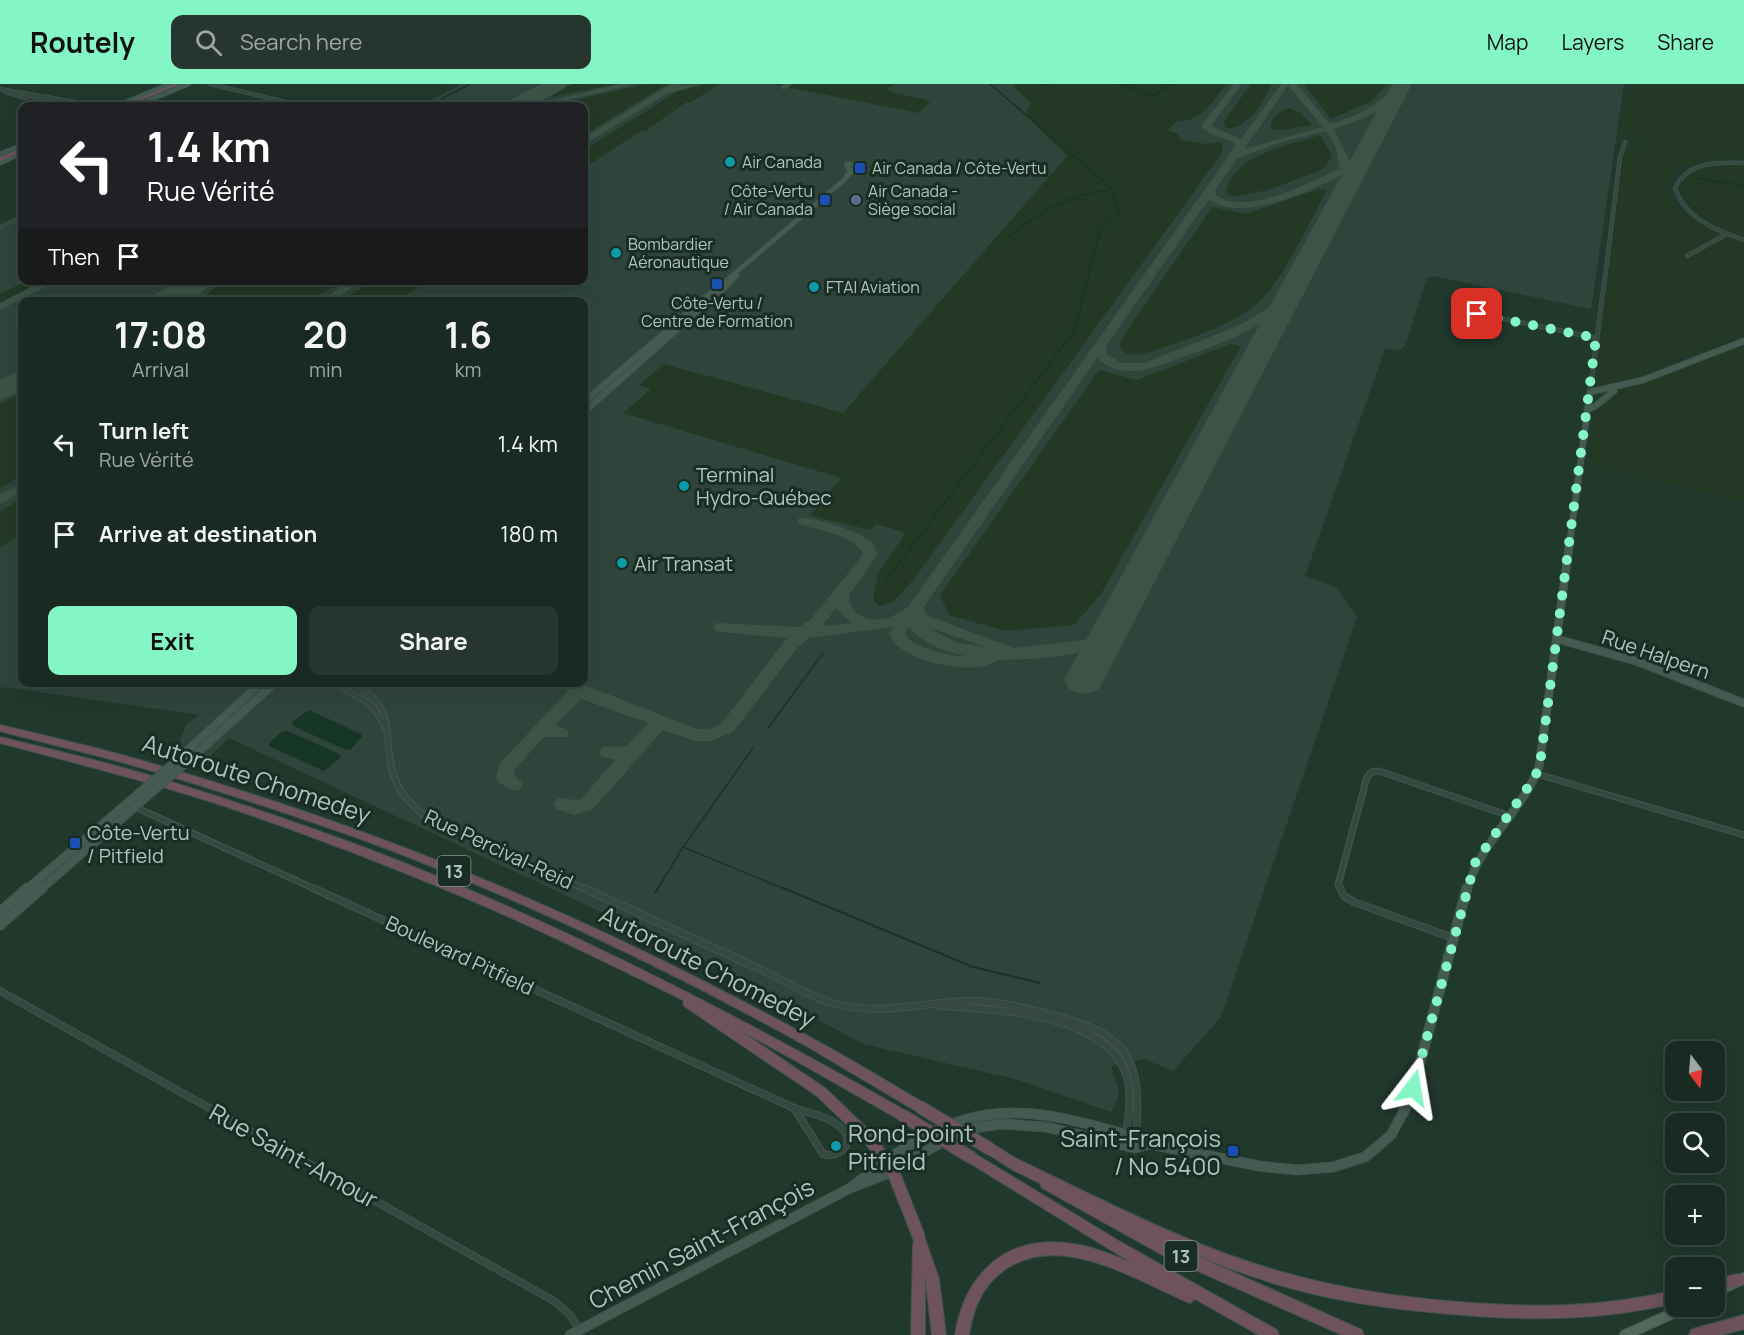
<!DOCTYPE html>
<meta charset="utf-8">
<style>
:root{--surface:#192a22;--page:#26362f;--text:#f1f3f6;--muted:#9fa7a5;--line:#374640;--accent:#84f5c5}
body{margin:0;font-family:Manrope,sans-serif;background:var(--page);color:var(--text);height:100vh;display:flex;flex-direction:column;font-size:22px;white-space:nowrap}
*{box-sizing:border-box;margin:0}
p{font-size:20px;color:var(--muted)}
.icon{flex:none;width:33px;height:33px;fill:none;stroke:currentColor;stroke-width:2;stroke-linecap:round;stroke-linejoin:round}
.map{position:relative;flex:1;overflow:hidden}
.panel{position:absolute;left:18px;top:213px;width:570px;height:390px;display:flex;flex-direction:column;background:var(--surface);border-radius:12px;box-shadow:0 6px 24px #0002,0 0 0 2px var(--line)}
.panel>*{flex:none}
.banner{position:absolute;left:18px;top:18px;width:570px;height:183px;border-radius:12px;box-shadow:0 6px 24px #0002,0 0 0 2px var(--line);background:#202124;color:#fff;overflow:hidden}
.needle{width:39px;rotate:164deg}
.buttons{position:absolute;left:1665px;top:957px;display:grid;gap:12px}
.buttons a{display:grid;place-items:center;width:60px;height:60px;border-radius:12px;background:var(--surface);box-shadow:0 6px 24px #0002,0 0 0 2px var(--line);font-size:30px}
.pin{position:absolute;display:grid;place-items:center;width:51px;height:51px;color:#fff;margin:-26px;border-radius:12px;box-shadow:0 3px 9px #0006}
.me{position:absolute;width:66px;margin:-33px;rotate:14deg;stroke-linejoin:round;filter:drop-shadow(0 0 4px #0008)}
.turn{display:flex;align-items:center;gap:21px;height:126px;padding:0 30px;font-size:27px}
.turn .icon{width:78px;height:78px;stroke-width:2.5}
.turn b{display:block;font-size:42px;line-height:51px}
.then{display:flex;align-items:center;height:57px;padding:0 30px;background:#0003;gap:12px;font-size:22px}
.eta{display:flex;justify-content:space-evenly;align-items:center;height:102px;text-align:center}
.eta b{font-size:36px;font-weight:700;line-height:42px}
.primary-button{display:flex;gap:12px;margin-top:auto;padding:12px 30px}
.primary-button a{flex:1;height:69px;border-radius:12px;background:var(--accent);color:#111;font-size:24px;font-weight:700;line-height:69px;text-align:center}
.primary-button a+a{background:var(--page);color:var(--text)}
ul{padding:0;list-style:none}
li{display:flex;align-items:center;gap:18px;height:90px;padding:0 30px}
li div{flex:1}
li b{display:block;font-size:22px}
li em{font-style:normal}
header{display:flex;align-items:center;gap:36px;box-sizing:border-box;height:84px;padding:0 30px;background:var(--accent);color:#111}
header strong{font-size:28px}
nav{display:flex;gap:33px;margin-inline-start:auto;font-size:21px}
.search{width:420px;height:54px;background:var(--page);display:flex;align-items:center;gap:15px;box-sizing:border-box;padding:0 21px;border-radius:12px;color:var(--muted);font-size:22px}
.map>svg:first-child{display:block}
.airport{fill:#2f453b;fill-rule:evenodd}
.green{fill:#233925}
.water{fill:#153527}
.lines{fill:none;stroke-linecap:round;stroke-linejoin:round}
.stream-far1{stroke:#153527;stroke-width:1.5}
.stream{stroke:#153527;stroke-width:2}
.taxiway{fill:#3c5448;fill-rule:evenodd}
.runway{fill:#3c5448;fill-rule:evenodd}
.street-far3-casing{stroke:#41554c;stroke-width:4.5}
.street-far2-casing{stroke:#41554c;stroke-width:5}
.street-far1-casing{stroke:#41554c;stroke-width:7}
.street-casing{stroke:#41554c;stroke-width:8}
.secondary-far3-casing{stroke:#41554c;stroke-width:5}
.secondary-far2-casing{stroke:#41554c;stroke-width:7}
.secondary-far1-casing{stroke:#41554c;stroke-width:9}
.secondary-casing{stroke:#41554c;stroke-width:11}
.primary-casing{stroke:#41554c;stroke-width:12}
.highway-casing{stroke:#3f534b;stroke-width:2}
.street-far3{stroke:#354940;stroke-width:3}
.street-far2{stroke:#354940;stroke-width:4}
.street-far1{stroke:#354940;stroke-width:4.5}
.street{stroke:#354940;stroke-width:6}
.secondary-far3{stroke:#435b51;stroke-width:4}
.secondary-far2{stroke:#435b51;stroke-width:5}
.secondary-far1{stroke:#435b51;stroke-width:7}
.secondary{stroke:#435b51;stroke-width:9}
.primary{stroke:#53695e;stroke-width:10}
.highway{fill:#6e525e;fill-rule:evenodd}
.secondary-bridge-casing{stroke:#41554c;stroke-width:9;stroke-linecap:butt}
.highway-bridge-casing{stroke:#3f534b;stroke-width:14;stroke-linecap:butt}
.secondary-bridge{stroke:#435b51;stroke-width:7}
.highway-bridge{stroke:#6e525e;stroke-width:12}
.route{stroke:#84f5c5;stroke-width:10;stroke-dasharray:0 18}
.culture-dot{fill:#0f9aa8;stroke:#1a2d25;stroke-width:2}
.transit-dot{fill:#1a4fb4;stroke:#1a2d25;stroke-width:2}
.service-dot{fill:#5c6f8a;stroke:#1a2d25;stroke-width:2}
.labels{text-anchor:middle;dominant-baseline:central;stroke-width:6;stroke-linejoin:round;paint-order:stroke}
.far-poi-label{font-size:16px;fill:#afc5bc;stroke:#1a2d25;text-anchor:start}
.shield{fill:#1a2d25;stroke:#82978f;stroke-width:1.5}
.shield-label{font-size:18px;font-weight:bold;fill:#afc5bc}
.poi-label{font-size:20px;fill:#afc5bc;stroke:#1a2d25;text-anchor:start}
.street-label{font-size:20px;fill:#afc5bc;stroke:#1a2d25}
.near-street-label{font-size:24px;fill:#afc5bc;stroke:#1a2d25}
.near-poi-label{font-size:24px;fill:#afc5bc;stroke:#1a2d25;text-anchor:start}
</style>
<header>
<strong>Routely</strong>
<div class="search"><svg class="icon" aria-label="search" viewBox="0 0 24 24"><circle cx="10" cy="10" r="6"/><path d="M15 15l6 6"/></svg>Search here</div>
<nav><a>Map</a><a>Layers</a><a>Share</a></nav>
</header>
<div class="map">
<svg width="1744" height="1251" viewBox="0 0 1744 1251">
<rect width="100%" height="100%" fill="#21382d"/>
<path class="airport" d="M461,0h1163l-33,225 -158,-33 -6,2 -22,68 -5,4 -15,-1 -80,227 31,11 21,30 -136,400 -48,54 -29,-12 -33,7 7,22v10l-7,14 -96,-33 -152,-35 -123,-67 -511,-239 -23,22 -32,-5 13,-32 13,-8 -196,-28 -4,3v-461l22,-10v61h562v-174h-164zM22,218h562v380h-562z"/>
<g class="green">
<path d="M573,0h42l-65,13z"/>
<path d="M647,0h20l-83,51v-29h-36z"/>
<path d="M707,0h12l-29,19 -3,-1 -42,29h-4l-57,37v-18l94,-59z"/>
<path d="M771,0h123l-7,4 4,4 36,8 3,3 -12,10z"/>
<path d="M1015,0h212c-15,17 -26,39 -50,37l-9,9 10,4 3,6 25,4 14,-2 3,4 -1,7 -308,426 -21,23 -14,4 -6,-6 5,-27 28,-40 -30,-9 -6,6 -58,-14 -1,-2 30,-36 -218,-65 28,-24 -12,-4 25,-21 179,49 224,-257 -42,-42 6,-11 -16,-15z"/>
<path d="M1251,0h21c-7,16 -26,47 -46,44l-3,-6z"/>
<path d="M1304,0h82l-14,17 -41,18z"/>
<path d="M1632,0h112v75c-23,-3 -50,-1 -72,13l-7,18c9,20 22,29 43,32 -13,-12 -36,-24 -23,-44l22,-11 37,-2v170l-146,54 -2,-3 26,-240 10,2 5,-3 -2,-5 -18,-3z"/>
<path d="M1289,24l12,5 11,12 -30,5 -11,-1c-2,-10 9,-19 18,-21z"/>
<path d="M1320,51l12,20 -6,11 -7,5 -51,19 -35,7 -7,-5c8,-39 63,-46 94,-57z"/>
<path d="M1319,105l8,1c-16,29 -42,85 -63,107 -24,25 -62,37 -94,48 -14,5 -34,15 -48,6l-2,-6 4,-10 88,-128 34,7z"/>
<path d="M27,197h20l-47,24v-11z"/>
<path d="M222,197v-1l121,1 -34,20h-109z"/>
<path d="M373,197v-1l55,1 -32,20h-34l-15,-4z"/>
<path d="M1230,260l11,2 -140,248 -27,31 -69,6 -56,-16 -9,-20 159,-225 38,10z"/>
<path d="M1744,261v157l-153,-36c1,-19 -3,-47 11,-62 6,-6 14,-8 20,-14z"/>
<path d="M22,308v83l-22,14v-84z"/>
<path d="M22,414v35l-22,15v-36z"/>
</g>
<g class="water">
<path d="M309,626l52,24 1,3 -11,12 -5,1 -53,-24 -1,-4z"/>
<path d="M288,647l51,23 2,3 -17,14 -55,-25 1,-4 11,-10z"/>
</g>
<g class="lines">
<g class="stream-far1">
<path d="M1041,0l9,2"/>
<path d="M1120,0l38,13"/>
<path d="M1155,10l17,-10"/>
<path d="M441,15l29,-15"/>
<path d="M1696,94l48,8"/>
<path d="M1002,158c34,-28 64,-48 109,-52"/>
<path d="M885,498l190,-252 25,-99 19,-20 -8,-23 -121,-104"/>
<path d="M768,644l55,-75"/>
<path d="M683,763l104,43"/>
<path d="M657,806l26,-43 70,-99"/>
</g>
<g class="stream">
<path d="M783,804l190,79 67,16"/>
<path d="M655,809l3,-5"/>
</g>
<g class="taxiway">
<path d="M620,0h15l-93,22h-13z"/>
<path d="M671,0h10l-2,2 23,-2 -36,10 -82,51v-7z"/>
<path d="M783,0h10l-9,6 -4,-3z"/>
<path d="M1234,0h8l-31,42 30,13 40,-55h16l33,40c28,-8 49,-19 68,-40l8,1c-19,24 -43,35 -72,44l16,33 12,-10 8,2 -19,15 1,9 -5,18 -8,-2 3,-19c-32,16 -101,49 -133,24l-103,147 1,9 15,8h22l96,-38 35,-21 11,-11h8v4c-30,32 -74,47 -114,61 -14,5 -29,12 -45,13 -14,1 -28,-3 -38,-13l-174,250 5,8 86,32 72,-8 24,-14 8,5c-18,28 -90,28 -121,29 -21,18 -100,1 -108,-26l4,-7 -84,11 -11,9 -65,85 -22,9h-16l-32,-11 -70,79 -19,6 -17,-6 -3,-5 3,-5c9,-3 15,3 24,0l34,-39 -13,-3 -3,-5 3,-5 25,-1 21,-23 -67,-24 -26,26 12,4 2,4 -2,4h-23l-30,33v5l9,9 -3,5 -6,2 -15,-8 -3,-5 4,-15 68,-72 -14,-5 -2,-4h25l119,47h13l12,-5 66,-86 -66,-6 -5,-1 -3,-4 3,-4 83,4 11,-7 53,-65c-6,-20 -46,-25 -64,-31l-2,-3 2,-3c11,-3 65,15 73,24 3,3 4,9 5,13l-28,40c-1,20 21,28 38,23 8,-2 13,-7 21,-11l327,-460 -2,-5 -23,-8 -9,-8zM1288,1l35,42 -79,22 1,-1zM1326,47l10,17 4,20c-28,14 -95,49 -124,27l-1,-5 22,-31 41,-16zM836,524l15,15 -29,3zM909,543c14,17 35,24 56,29 -13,2 -55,-10 -60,-22zM927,543l62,21 -34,-6z"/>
<path d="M44,196h14l-58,30v-7z"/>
<path d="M149,196l64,1 -20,21h-12l15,-16 -24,3z"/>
<path d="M350,196h13l-31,22h-13z"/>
<path d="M22,399v9l-22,12v-10z"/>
</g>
<g class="runway">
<path d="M541,0h26l-3,4 -33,18h-26l3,-5z"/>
<path d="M1392,0h20l-308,596 -6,10 -14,4 -14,-4 -6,-10z"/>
<path d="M180,196h33c-15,22 -41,22 -64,22l3,-6z"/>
<path d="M22,286v21l-22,9v-21z"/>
</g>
<g class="street-far3-casing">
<g id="street-far3">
<path d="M210,0l92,22"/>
<path d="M0,5l98,17"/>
<path d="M5,8l21,6"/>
<path d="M25,11l50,11"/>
<path d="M37,17l19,5"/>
<path d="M1744,79c-26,-1 -56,-2 -69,25 11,31 40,42 69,52"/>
<path d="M0,143l22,-10"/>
<path d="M1687,172l40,-22"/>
<path d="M1604,202l16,-129 5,-15"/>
</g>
</g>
<g class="street-far2-casing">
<g id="street-far2">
<path d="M1469,251l6,-20 5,-1 116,24"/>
<path d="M1590,308l14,-108"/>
</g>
</g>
<g class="street-far1-casing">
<g id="street-far1">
<path d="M333,598l39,23 14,23"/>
<path d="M353,598c48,30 27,49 41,94 5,16 16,27 28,38l165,76"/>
<path d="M1537,690l207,61"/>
<path d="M135,723l182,83"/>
<path d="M1341,806l-3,-5 29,-108 5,-5 7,-1 128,44"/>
</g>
</g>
<g class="street-casing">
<g id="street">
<path d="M313,804l481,220"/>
<path d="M584,804c58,27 116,54 174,80 25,12 52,29 78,36 44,11 87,-1 131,-3 26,-1 52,6 77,12 82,20 99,40 92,126"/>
<path d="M1340,804l4,8 10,6 99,36"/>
<path d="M0,907l554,310 15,13 11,16"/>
<path d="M940,922c55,3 169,7 187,71 6,23 0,46 -3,69"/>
<path d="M794,1024c18,6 48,10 54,31 -2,13 -13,18 -25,15z"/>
</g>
</g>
<g class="secondary-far3-casing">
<g id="secondary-far3">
<path d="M116,22l54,-22"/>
<path d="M135,22l54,-22"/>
<path d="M0,70l22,-9"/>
<path d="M0,79l22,-10"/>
<path d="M846,80h13l-15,16 6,-9z"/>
<path d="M720,202l124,-106"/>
<path d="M726,202l11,-10"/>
</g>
</g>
<g class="secondary-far2-casing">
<g id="secondary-far2">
<path d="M584,318l138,-118"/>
<path d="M1587,325l7,-2 20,-16"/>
<path d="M584,328l144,-128"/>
<path d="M1569,464l21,-156 53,-12 101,-39"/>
</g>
</g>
<g class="secondary-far1-casing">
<g id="secondary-far1">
<path d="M1557,555l79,22 108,42"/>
<path d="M178,675l84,-77"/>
<path d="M187,678l89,-80"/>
<path d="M26,806l114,-98"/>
<path d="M40,806l110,-96"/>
<path d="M1467,806c13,-48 54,-77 72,-123l30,-220"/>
</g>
</g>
<g class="secondary-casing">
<g id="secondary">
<path d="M0,828l27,-24"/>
<path d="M0,841l42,-37"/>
<path d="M852,1103c80,-64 129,-90 232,-64 22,6 45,11 66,21l109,22 38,4 36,-3 32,-10 26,-22 19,-35 57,-212"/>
<path d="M570,1251l282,-148 34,-13 72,-41 22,-6 22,-3 44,3 89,21 15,-4"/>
</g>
</g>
<g class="primary-casing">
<g id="primary">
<path d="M1714,1209l30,-15"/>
<path d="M1625,1251l64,-29"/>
</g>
</g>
<g class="highway-casing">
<g id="highway">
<path d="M174,0h6l-54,22h-5z"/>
<path d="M22,64v4l-22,9v-4z"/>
<path d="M0,641c41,10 82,19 122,30 121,34 241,74 358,123 114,47 226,102 335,162 37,20 73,42 109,63l2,4 -2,4 -4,2 -4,-2c-36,-21 -72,-43 -108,-64 -145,-81 -297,-153 -453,-210 -77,-27 -155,-53 -234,-75 -40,-11 -81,-20 -121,-31z"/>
<path d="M0,653c40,10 80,19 120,30 79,22 158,49 235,77 192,72 373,166 551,267l2,4 -2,4 -4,2 -4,-2 -107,-61 -52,-28 86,58 49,47 2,4 -2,4 -4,2 -4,-2 -49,-47 -133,-90 -1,-6c-73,-36 -146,-72 -222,-104 -74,-31 -149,-60 -225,-86 -77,-26 -157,-46 -236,-67z"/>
<path d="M990,1059c11,5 20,13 31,18 55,26 109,54 165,77 91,39 174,56 273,64 76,6 142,6 217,-12v13c-73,17 -139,18 -213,12 -53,-4 -106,-10 -158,-23 -48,-12 -95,-30 -141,-51l198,89 2,5h-22l-176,-78 -124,-69 -2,-5 -27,-13 -27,-17 -2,-4 2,-4z"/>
<path d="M972,1068l147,89 158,89 2,5h-20l-64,-36 -5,4c-53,-22 -125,-70 -181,-36 -25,15 -36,40 -40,68h-14c9,-59 49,-99 111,-92 23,2 45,11 66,20l-164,-101 -2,-4 2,-4z"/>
<path d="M919,1147l4,2 16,46 7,56h-14l-7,-60v60h-14l2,-90 1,-4 -1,-4 2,-4z"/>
<path d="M1738,1190l5,1 1,4 -1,6 -29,7v-13z"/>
<path d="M1744,1231v14l-23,6h-32l2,-5 5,-2z"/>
</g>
</g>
<use href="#street-far3" class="street-far3"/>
<use href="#street-far2" class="street-far2"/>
<use href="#street-far1" class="street-far1"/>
<use href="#street" class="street"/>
<use href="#secondary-far3" class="secondary-far3"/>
<use href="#secondary-far2" class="secondary-far2"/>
<use href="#secondary-far1" class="secondary-far1"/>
<use href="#secondary" class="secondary"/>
<use href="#primary" class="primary"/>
<use href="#highway" class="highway"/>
<g class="secondary-bridge-casing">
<g id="secondary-bridge">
<path d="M140,708l38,-33"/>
<path d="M150,710l37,-32"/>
</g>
</g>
<g class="highway-bridge-casing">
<g id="highway-bridge">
<path d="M920,1023l70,42"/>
<path d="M902,1031l70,43"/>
<path d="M870,1055l24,35 25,63"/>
</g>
</g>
<use href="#secondary-bridge" class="secondary-bridge"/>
<use href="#highway-bridge" class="highway-bridge"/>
</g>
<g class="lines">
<path class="route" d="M1413,1004l62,-225 60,-86 5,-13 56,-426 -119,-24"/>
</g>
<g class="culture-dot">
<circle cx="730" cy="78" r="6"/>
<circle cx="616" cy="169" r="6"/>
<circle cx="814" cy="203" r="6"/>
<circle cx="684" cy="402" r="6"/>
<circle cx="622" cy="479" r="6"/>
<circle cx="836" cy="1062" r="6"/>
</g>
<g class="transit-dot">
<rect x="854" y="78" width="12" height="12" rx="3"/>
<rect x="819" y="110" width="12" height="12" rx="3"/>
<rect x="711" y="194" width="12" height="12" rx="3"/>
<rect x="69" y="753" width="12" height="12" rx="3"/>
<rect x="1227" y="1061" width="12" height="12" rx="3"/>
</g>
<circle class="service-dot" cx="856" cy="116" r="6"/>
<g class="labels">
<g class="far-poi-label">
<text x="742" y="78">Air Canada</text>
<text x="872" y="84">Air Canada / Côte-Vertu</text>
<text x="813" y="107" text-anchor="end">Côte-Vertu<tspan x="813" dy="18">/ Air Canada</tspan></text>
<text x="868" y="107">Air Canada -<tspan x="868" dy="18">Siège social</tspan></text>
<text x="628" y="160">Bombardier<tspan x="628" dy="18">Aéronautique</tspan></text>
<text x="826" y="203">FTAI Aviation</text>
<text x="717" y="219" text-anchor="middle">Côte-Vertu /<tspan x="717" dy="18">Centre de Formation</tspan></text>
</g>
<g class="shield">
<rect x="437.5" y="772" width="33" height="30" rx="4.5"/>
<rect x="1164.5" y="1157" width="33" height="30" rx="4.5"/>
</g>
<g class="shield-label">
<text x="454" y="787">13</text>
<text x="1181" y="1172">13</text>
</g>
<g class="poi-label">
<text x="696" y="390">Terminal<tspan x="696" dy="23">Hydro-Québec</tspan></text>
<text x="634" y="479">Air Transat</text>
<text x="87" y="748">Côte-Vertu<tspan x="87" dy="23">/ Pitfield</tspan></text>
</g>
<g class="street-label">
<text transform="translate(1656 570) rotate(19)">Rue Halpern</text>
<text transform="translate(499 765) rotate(25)">Rue Percival-Reid</text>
<text transform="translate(460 871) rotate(25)">Boulevard Pitfield</text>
</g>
<g class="near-street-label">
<text transform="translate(257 694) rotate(18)">Autoroute Chomedey</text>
<text transform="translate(708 882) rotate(27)">Autoroute Chomedey</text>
<text transform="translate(294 1071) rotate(29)">Rue Saint-Amour</text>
<text transform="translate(701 1159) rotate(-28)">Chemin Saint-François</text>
</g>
<g class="near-poi-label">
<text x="848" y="1048">Rond-point<tspan x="848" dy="28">Pitfield</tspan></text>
<text x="1221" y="1053" text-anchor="end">Saint-François<tspan x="1221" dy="28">/ No 5400</tspan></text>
</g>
</g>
</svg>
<div class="buttons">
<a><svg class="needle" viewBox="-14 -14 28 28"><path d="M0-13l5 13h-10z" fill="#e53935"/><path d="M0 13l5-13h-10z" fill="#9fa7a5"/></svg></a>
<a><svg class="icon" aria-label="search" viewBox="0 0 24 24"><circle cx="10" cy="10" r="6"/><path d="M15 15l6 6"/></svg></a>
<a>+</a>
<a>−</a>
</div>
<div class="pin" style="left:1477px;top:230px;background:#d93025"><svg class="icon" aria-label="arrive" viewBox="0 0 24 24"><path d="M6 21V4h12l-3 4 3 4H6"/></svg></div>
<svg class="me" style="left:1413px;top:1004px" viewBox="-20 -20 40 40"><path d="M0-17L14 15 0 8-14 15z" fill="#84f5c5" stroke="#fff" stroke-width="4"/></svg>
<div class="banner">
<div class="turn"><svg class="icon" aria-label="left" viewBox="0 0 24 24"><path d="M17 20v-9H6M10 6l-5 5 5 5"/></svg><div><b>1.4 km</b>Rue Vérité</div></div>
<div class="then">Then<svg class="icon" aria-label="arrive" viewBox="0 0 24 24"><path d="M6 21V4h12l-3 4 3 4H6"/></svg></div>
</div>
<section class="panel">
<div class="eta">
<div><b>17:08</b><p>Arrival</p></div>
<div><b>20</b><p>min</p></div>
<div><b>1.6</b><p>km</p></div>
</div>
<ul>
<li><svg class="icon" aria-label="left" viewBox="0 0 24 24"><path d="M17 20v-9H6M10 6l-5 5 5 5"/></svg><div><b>Turn left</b><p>Rue Vérité</p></div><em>1.4 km</em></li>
<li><svg class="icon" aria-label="arrive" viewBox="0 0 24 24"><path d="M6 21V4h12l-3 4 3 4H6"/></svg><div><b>Arrive at destination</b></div><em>180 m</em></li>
</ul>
<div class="primary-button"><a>Exit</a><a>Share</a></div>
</section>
</div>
